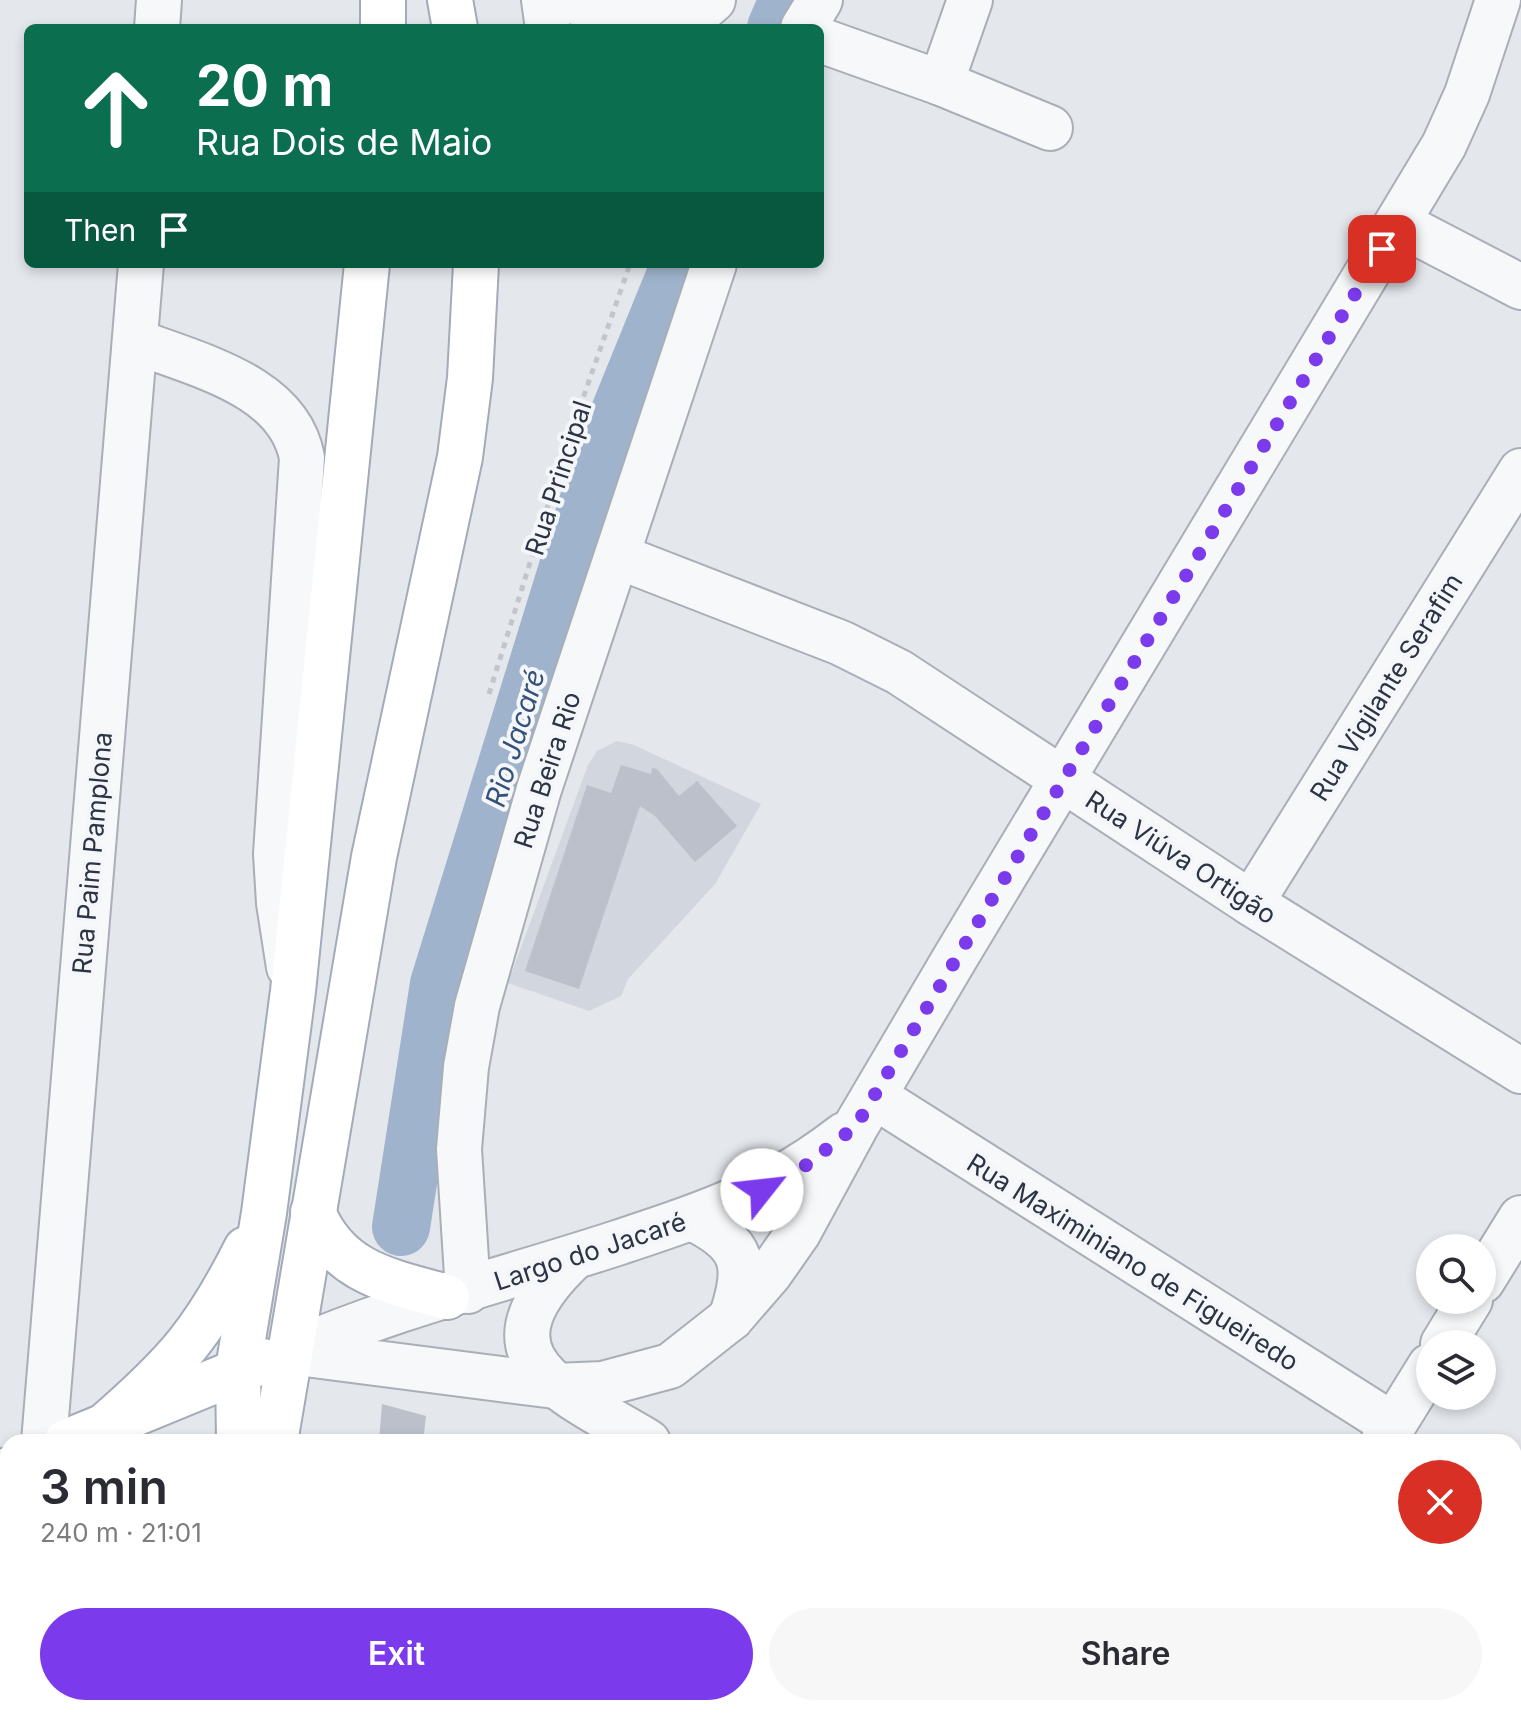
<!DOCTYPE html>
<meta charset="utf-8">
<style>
:root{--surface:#fff;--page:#f7f7f7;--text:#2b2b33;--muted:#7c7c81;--accent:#7c3aed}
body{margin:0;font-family:Inter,sans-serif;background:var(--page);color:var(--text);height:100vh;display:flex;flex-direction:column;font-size:30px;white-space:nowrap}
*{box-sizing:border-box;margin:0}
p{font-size:26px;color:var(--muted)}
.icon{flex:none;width:44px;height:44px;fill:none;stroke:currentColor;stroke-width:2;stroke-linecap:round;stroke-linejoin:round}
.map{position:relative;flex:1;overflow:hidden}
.sheet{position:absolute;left:0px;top:1434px;width:1522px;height:282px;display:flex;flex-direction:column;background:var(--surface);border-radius:24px 24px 0 0;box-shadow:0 4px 12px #0003}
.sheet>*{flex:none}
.banner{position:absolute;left:24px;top:24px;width:800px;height:244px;border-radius:12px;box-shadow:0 4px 12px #0003;background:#0b6e4f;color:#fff;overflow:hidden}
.buttons{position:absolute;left:1416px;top:1234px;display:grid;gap:16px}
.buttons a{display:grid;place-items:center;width:80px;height:80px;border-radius:50%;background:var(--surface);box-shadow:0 4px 12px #0003;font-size:40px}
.pin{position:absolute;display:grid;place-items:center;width:68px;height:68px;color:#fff;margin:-34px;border-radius:16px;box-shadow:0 4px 12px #0006}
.me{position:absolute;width:88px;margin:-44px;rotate:61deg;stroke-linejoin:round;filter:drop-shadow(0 0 6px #0008)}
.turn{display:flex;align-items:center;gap:28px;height:168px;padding:0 40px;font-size:36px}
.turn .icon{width:104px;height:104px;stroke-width:2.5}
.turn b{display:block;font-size:56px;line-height:68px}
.then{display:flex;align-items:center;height:76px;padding:0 40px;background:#0003;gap:16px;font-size:30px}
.round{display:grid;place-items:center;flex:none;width:84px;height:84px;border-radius:42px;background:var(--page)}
.summary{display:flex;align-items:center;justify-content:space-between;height:136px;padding:0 40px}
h1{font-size:48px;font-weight:600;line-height:60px}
.button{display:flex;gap:16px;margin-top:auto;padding:16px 40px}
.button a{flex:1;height:92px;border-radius:48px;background:var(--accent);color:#fff;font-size:32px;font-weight:600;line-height:92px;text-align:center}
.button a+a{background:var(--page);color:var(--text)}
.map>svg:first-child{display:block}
.built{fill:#d2d6de}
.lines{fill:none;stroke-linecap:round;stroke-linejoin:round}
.river{stroke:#9fb4cc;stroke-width:58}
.building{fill:#bbc0ca}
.minor-casing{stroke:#a9aeb7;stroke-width:48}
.major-casing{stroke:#a3abb8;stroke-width:48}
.path{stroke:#c2c5cb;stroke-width:5;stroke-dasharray:6 6;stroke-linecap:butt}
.minor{stroke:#f7f8fa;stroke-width:44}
.major{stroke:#fff;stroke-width:44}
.route{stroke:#7c3aed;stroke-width:14;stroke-dasharray:0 25.2}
.labels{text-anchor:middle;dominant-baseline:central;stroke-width:8;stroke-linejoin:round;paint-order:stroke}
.street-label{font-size:26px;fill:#2b3445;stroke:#f4f6f9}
.water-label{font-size:28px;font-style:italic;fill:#34527a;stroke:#f4f6f9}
</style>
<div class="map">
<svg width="1521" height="1715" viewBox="0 0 1521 1715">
<rect width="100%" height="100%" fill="#e4e7ec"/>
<path class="built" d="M617,741l17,4 127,59 -46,80 -87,95 -7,17 -32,15 -81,-28 80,-218 9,-14z"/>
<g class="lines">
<g class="river">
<path d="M776,28l12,-28"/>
<path d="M401,1227l38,-243 165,-533 76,-187"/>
<path d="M321,1708v7"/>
</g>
</g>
<g class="building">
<path d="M621,765l30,9 1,-6 5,1 22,27 18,-15 40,45 -42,36 -40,-46 -15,-10 -61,183 -54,-18 62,-186 24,8z"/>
<path d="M382,1404l44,12 -3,26h-44z"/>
<path d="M0,1589l8,5v114h176l8,5 -192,2z"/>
<path d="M436,1708h225l5,7h-221z"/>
<path d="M677,1708h130l-7,7h-130z"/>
<path d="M825,1708h26l-4,4 4,3h-33z"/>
<path d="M891,1708h152l5,6 4,-4 10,5h-178z"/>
<path d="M1302,1708h171l-5,7h-170z"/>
</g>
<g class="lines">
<g class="minor-casing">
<g id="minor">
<path d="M544,0l4,28"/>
<path d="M569,0c50,14 101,41 144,0"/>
<path d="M157,28l2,-28"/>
<path d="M803,28l17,-28"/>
<path d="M820,40l121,43 109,45"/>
<path d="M941,83l29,-83"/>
<path d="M1398,223l123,64"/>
<path d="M135,341c61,24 154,44 167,117l-26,396 3,49 10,64"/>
<path d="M617,556l224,87 58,29 352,231 270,168"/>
<path d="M1251,903l270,-432"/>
<path d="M874,1096l519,329"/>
<path d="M692,1218c53,26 57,47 39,100"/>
<path d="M573,1258c-105,100 -8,134 75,184"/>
<path d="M1482,1281l39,-63"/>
<path d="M468,1291l-9,-142 7,-82 11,-61 62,-217 175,-525"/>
<path d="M1443,1344l27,-44"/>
<path d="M290,1352l265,34 48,-2 67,-18 61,-48 39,-45 28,-40 58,-107 99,-168 489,-813 23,-51 31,-94"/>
<path d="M290,1352c106,-47 221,-74 330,-110 87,-29 151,-50 224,-107"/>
<path d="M44,1442l97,-1178"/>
<path d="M1383,1442l47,-76"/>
<path d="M1140,1715l21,-7"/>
<path d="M1215,1715l4,-7"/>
</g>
</g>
<g class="major-casing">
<g id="major">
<path d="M383,0v28"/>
<path d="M450,0l5,28"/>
<path d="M313,1212c25,61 76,69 134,85"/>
<path d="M107,1424c69,-60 98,-93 139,-175"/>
<path d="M66,1442l197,-81"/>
<path d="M239,1442l-1,-73 26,-156 29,-222 74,-727"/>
<path d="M275,1442l99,-585 86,-400 10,-79 6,-114"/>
<path d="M0,1474l8,-4"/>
<path d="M259,1708v7"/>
</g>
</g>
<path class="path" d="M489,694l79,-253 62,-177"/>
<use href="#minor" class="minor"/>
<use href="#major" class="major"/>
</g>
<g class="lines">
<path class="route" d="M762,1190l43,-24 51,-40 526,-877"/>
</g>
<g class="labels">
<g class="street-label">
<text transform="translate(558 478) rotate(-72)">Rua Principal</text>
<text transform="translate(1386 687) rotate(-58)">Rua Vigilante Serafim</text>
<text transform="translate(547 770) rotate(-72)">Rua Beira Rio</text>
<text transform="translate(92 853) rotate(-85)">Rua Paim Pamplona</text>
<text transform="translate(1181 857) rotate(33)">Rua Viúva Ortigão</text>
<text transform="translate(590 1251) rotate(-18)">Largo do Jacaré</text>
<text transform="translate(1133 1262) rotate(32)">Rua Maximiniano de Figueiredo</text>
</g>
<g class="water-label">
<text transform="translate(515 738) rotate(-73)">Rio Jacaré</text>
</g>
</g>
</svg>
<div class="buttons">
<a><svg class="icon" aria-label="search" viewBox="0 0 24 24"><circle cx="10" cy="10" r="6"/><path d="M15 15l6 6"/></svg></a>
<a><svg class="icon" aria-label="layers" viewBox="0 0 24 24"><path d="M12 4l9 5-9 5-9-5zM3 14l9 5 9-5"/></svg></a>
</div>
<div class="pin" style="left:1382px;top:249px;background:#d93025"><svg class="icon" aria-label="arrive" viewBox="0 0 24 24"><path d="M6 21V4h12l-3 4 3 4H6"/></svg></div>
<svg class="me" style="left:762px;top:1190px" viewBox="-20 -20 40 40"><circle r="19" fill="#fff"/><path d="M0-13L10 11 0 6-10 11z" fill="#7c3aed"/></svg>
<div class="banner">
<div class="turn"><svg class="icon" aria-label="ahead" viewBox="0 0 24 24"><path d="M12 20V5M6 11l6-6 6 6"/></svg><div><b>20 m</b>Rua Dois de Maio</div></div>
<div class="then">Then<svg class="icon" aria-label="arrive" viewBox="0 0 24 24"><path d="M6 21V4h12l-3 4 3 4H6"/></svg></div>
</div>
<section class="sheet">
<div class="summary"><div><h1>3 min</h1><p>240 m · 21:01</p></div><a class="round" style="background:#d93025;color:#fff"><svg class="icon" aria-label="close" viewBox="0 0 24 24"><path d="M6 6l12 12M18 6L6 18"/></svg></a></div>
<div class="button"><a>Exit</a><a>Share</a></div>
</section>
</div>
